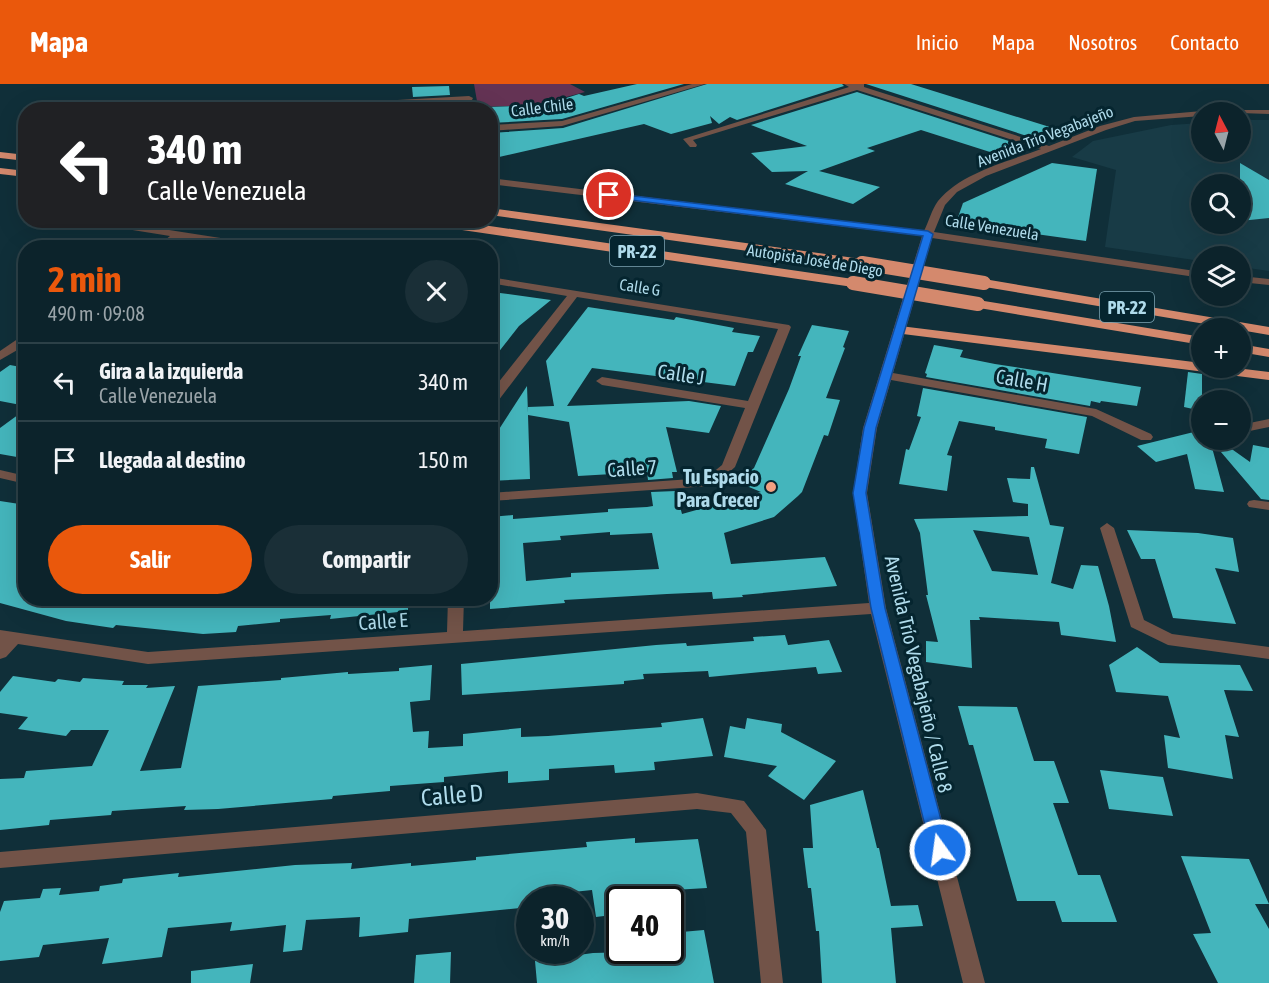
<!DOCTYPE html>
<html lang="es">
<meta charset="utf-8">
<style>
:root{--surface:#0c232b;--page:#1a2f37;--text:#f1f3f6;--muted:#9aa4a9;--line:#2c4047;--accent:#ea580c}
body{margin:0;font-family:"Asap Condensed",sans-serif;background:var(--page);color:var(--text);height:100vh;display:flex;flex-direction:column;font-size:22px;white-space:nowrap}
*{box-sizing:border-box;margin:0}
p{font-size:20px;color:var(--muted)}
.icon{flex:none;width:33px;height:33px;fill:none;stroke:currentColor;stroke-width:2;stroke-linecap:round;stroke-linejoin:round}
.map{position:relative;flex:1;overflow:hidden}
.details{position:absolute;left:18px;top:156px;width:480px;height:366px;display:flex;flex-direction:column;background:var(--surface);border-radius:24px;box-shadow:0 6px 24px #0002,0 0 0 2px var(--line)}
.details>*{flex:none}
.banner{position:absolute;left:18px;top:18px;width:480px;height:126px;border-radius:24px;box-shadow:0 6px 24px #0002,0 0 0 2px var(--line);background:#202124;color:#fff;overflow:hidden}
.needle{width:39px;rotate:353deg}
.tools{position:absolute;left:1191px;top:18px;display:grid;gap:12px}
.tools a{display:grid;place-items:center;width:60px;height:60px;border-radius:50%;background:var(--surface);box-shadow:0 6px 24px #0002,0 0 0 2px var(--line);font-size:30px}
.speed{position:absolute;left:516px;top:802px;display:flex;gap:12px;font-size:30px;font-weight:700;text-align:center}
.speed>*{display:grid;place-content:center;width:78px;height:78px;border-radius:50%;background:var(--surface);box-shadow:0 6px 24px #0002,0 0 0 2px var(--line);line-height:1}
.speed small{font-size:15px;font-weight:400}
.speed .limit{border:3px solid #111;border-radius:9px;background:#fff;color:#111}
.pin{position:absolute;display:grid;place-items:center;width:51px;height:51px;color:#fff;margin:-26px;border:3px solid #fff;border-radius:50%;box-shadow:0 2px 6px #0007}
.me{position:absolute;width:66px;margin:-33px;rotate:346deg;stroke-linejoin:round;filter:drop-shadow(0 0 4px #0008)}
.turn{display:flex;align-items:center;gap:21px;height:126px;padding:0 30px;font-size:27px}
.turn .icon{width:78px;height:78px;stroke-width:2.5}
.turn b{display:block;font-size:42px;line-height:51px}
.round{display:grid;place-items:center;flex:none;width:63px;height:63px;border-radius:32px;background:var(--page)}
.summary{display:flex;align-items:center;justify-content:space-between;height:102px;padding:0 30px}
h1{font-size:36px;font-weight:700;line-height:45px;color:var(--accent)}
.cta{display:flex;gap:12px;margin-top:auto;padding:12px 30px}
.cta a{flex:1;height:69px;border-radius:36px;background:var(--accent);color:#fff;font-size:24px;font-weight:700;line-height:69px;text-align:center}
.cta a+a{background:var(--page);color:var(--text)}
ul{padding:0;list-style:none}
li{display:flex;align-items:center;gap:18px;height:78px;padding:0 30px;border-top:2px solid var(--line)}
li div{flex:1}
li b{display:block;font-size:22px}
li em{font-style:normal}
header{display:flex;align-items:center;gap:36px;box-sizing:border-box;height:84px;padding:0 30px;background:var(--accent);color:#fff}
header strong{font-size:28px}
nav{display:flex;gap:33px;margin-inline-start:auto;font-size:21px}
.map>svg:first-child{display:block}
.built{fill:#183b46;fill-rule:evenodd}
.green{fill:#643354}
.building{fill:#44b5bc;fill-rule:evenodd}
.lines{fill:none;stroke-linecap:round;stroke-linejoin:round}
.minor{fill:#725348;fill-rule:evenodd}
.highway{fill:#d4896d;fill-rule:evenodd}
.highway-bridge{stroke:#d4896d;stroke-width:14}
.route{fill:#1a73e8;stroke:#114b97;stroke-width:1.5}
.poi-dot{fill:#f2a081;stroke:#05252f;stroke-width:2}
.labels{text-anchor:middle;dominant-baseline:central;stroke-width:6;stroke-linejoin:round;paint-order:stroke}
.far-street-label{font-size:16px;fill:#afdbeb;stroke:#05252f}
.shield{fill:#05252f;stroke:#7ca4b3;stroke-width:1.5}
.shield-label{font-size:18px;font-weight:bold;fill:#afdbeb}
.street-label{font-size:20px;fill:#afdbeb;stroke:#05252f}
.poi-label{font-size:20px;font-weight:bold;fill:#afdbeb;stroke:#05252f;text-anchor:end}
.near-street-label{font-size:24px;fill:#afdbeb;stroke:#05252f}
</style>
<header>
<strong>Mapa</strong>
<nav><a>Inicio</a><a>Mapa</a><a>Nosotros</a><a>Contacto</a></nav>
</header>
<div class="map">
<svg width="1269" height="899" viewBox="0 0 1269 899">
<rect width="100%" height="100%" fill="#102f39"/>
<path class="built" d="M1241,36h28v151l-28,-4 -1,-11h-38l-1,5 -96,-14 11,-77 -44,-13 21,-16 78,-16 30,-2 1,29h38zM1202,100h38v40h-38z"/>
<path class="green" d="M474,0h96l15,8 -49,13 -58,2z"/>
<g class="building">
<path d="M637,0h47l-122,35 -72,4 -1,-16 32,-1 1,6 57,-18 5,2z"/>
<path d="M707,0h135l2,2 -107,34 -7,-3 -11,7 -9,-8 2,7 -41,11 -27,-10 -145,33 -8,-16v-8l72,-5z"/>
<path d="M866,0h45l142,44 -23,9z"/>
<path d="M449,2l1,9 -37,2 -1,-10z"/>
<path d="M857,8l158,51 -25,9 -69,-22 -54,18 8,3 -56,20 61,16 -27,17 -68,-20 23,-13 -36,1 -21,-19 56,-7 -56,-21z"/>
<path d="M450,20l1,6h-38v-4z"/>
<path d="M1052,79l45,6 -11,72 -130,-18 7,-20z"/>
<path d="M1240,79l29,17v38l-29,3z"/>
<path d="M500,209l51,7 -32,26 -29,37v-61z"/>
<path d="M588,223l86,13 2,-3 58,11 -2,4 28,4 -7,16h-5l-13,34 -143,-18 -25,38 122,-5 32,5 -12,27 -43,-6 11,45h-5l1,6 -25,2 -1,-8 -69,4 -9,-54 -41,-7 2,64 -40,2 4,-44 33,-51 1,27v-6l26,-1 -8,-45z"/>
<path d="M812,241l37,6 -6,16 2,1 -19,50 14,2 -12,36 -4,-1 -22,57 -4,4 -24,21 -50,16 7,31 94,-7 12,29 -95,9 1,2 -30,2 -1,-7 -45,2 -103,6 1,3 -75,6v-92l23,-2v4l95,-7v-3l39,-2 6,-1 -2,-14 25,-1 6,23 79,-22 -24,-10 17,-14 35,-79 12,-33h-3zM610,448v3l42,-2 7,36 -88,4v4l-45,4 -3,-38 38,-3 -1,-4z"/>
<path d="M934,261l29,5 -3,7 35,7 146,23 -4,19 -36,-5 -1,2 -9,-2 -1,5 -164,-29 1,-3 -2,-1z"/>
<path d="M10,281l16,3v38l-26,-5v-29z"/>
<path d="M1188,288l14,2v37l-18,-4z"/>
<path d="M923,304l164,29 -8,37 -34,-6 2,-9 -52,-9v-3l-36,-6 -12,34 5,1 -5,35 -48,-7 7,-35 3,1 12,-33 -4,-1z"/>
<path d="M26,325v42l-9,6 -17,-3v-26z"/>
<path d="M1202,346v10h8l14,52 -29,-3 -8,-35 -31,8 -19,-16z"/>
<path d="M1219,356l31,22 3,-17 16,3v52l-8,-1 -46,-54z"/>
<path d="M1031,383h3l16,58 14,2 -13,56 22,6 8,-24 17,1 11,40 7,36 -55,-7 -2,-13 -80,-5 1,3h-10l2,48 -46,-6v-21l12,1 -12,-47h2l-8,-62 -6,-14 114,-3v-12l-15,-2 -6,-24 23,1zM973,446l56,7 9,38 -46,-4z"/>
<path d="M0,417l26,4v93h97l23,5 2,-5h40l-3,5 70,-5h153v13l-78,8 1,-4 -51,4v3l-42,4 -2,6 -33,2 -87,-9 -3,3 -47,-7 -66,-18z"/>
<path d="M1127,446l71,3 35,5 6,34 -24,-4 21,56 -63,-6 -18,-59h-14z"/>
<path d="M785,551l3,10 41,-5 13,32 -24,2 -2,-7 -107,10 -1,-6 -65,3 1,5 -20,2v3l-162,11 -1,-31 195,-19 30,-2 1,3 67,-5 -1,-4z"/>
<path d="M1137,563l23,16 80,2 13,26 -29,-1 15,47 -14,-2 8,44 -65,-11 -4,-33 16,3 -12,-42 -52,-4 -7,-27z"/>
<path d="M432,581l-2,35 -20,2 3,30 16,-1 -1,17 35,-2v-12l58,-6v9l27,-1 114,-9 -1,-4 42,-5 10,38 -59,6 1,8 -40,3 -1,-8 -65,4v11l-41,3v-12l-64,6v5l-54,4v5l-57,5 -1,3 -114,10 -34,1 2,-4 -74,5 -1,4 -61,5 -1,5 -49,5v-51l24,-1 2,-7 66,-5 17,-36h-38l-5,6 -48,-7 10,-12 -28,-4v-21l13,-16 42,6 3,-3 22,3 3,-4 41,3 -2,4h26l-2,3 29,-2 -35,85 41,-3 17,-82 83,-6v-2l67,-6v2l51,-3v-3z"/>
<path d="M958,622l59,1 17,54h20l15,42h-16l25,72h22l17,47h-55l-7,-21h-38l-44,-156h-4z"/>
<path d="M747,634l35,6 -1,8 55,29 -32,39 -36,-24 9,-10 -53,-9 6,-31 15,3z"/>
<path d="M1100,686l63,7 10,39 -64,-7z"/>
<path d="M863,706l14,58h2l12,58 27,-1 5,21 -32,2 5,55h-74l-3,-52h-3l-5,-43h-3l-5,-40h10l-3,-43z"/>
<path d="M635,754v5l63,-4 9,49 -67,4 1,8h-21v14l-24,3 -4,-27 -57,6v4h-5v7l-121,12 -1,13 -49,5 1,-20 -54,3 -4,30 -19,2 3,-27 -56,6 2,-9 -64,6 -6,29 -60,7 7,-26 -66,7 -4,12 -39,4v-49l4,-11 36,-3 3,-9 18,-1 -2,7 40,-4 1,-5 22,-3 1,-4 56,-6 -1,4 117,-12 57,-2 -1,6 60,-6v3l65,-6v-3l111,-10 -1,-5z"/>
<path d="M1181,772l68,3 20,45h-14l14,25v54h-51l-25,-49 18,-1z"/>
<path d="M704,846l10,53h-177l-2,-22 58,-8 77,-2v-18z"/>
<path d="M451,868l-1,31h-36l2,-28z"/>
<path d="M253,880l-3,19h-59v-12z"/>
</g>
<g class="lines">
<g class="minor">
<path d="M692,0h13l-143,42 -72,5v-6l72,-4z"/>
<path d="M844,0h20v3l185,59 51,-20 34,-9 68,-6 4,1h-4v4l-67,5 -29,9 -120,46 -29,16 -12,13 -11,27 268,40v6l-270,-40 -39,135 203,36 55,25 2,3 -2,3h-10l-49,-24 -201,-36 -14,48 -10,65 19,115 99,375h-22l-92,-369 -723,50 -130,-20 -12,13 -6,2v-29l148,22 299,-20 1,-34h16l-1,33 406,-28 -16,-110 10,-65 59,-192 -432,-52v-6l434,53c5,-10 8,-22 14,-30 24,-29 69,-39 103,-52l-184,-59 -164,50 4,5 -1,2h-6l-7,-8 166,-52z"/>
<path d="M469,12l4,2 -1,2 -142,10 14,-7z"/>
<path d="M1214,26h55v4l-59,-2z"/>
<path d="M124,139l142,22 5,3h-28l-62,-10 -13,10h-13l15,-12 -50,-8 -1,-2z"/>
<path d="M1240,192l29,3v6l-29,-3z"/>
<path d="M490,193l299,48 2,2 -56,140 -20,18 -5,1 -220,15v-8l216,-15 16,-13 23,-57 -143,-23 -6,-4 6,-4 146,24 30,-72 -201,-32 -82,108 -5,1v-13l77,-97 -77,-13z"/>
<path d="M22,252h4v9l-26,15v-9z"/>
<path d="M1269,335v8l-29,6v-8z"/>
<path d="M0,386l26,6v8l-26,-6z"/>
<path d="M1254,416l15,2v8l-20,-3 -2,-3 2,-3z"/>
<path d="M1107,439l7,5 30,92 28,14 97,13v12l-101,-14 -37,-18 -31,-99z"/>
<path d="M697,709l47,8 22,29 17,153h-22l-15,-151 -15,-19 -34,-4 -697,59v-16z"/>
</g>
<g class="highway">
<path d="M0,68l26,3v6l-26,-3z"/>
<path d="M0,84l26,3v6l-26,-3z"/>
<path d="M490,124l372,51 6,4 -6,4 -372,-52z"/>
<path d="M415,136h34l404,59 7,4 -7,4 -432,-63z"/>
<path d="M984,195l285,48v8l-29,-5v-2h-11l-250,-42 -2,-3 2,-3z"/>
<path d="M978,216l224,37v8l-229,-38 -2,-3 2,-3z"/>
<path d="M900,242l302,37v5h34l33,4v8l-374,-47 -2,-3z"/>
<path d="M1240,260l29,5v8l-29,-5z"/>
</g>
<g class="highway-bridge">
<path d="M862,179l122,20"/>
<path d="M853,199l125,21"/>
</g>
</g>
<path class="route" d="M609,109l319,38 5,3 -57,194 -10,65 19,115 64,242 -3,6 -6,2 -7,-2 -2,-6 -60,-242 -18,-115 11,-65 59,-192 -317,-39 -1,-2z"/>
<circle class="poi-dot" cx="771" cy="403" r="6"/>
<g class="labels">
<g class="far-street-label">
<text transform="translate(542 23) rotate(-7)">Calle Chile</text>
<text transform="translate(1045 52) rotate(-21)">Avenida Trío Vegabajeño</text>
<text transform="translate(992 143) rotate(9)">Calle Venezuela</text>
<text transform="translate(815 176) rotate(9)">Autopista José de Diego</text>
<text transform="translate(640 203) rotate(9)">Calle G</text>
</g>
<g class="shield">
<rect x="610" y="152" width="54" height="30" rx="4.5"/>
<rect x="1100" y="208" width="54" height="30" rx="4.5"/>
</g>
<g class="shield-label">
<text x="637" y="167">PR-22</text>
<text x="1127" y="223">PR-22</text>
</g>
<g class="street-label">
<text transform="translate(681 290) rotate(9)">Calle J</text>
<text transform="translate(1022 296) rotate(10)">Calle H</text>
<text transform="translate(632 384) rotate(-4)">Calle 7</text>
<text transform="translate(383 537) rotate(-4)">Calle E</text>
<text transform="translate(919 590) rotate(77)">Avenida Trío Vegabajeño / Calle 8</text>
</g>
<g class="poi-label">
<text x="759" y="392">Tu Espacio<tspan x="759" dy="23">Para Crecer</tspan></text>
</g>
<g class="near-street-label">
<text transform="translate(452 711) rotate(-5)">Calle D</text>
</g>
</g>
</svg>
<div class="tools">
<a><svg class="needle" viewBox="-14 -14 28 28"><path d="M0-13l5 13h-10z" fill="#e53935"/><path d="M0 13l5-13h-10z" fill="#9aa4a9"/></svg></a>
<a><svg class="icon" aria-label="search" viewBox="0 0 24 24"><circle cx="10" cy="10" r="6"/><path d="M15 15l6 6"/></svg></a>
<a><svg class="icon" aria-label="layers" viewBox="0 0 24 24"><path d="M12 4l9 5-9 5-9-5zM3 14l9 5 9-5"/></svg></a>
<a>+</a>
<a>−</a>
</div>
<div class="speed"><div>30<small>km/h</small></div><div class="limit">40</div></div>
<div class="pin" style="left:609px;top:111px;background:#d93025"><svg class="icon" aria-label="arrive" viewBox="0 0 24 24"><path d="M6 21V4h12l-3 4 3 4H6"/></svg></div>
<svg class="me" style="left:940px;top:766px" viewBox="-20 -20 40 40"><circle r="17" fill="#1a73e8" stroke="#fff" stroke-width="3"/><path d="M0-11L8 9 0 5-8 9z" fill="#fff"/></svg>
<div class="banner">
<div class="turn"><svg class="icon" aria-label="left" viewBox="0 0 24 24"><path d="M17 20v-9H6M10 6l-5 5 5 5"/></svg><div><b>340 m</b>Calle Venezuela</div></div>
</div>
<section class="details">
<div class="summary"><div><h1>2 min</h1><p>490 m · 09:08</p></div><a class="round"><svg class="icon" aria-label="close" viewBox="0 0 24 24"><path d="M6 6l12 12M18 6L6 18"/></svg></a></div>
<ul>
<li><svg class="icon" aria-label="left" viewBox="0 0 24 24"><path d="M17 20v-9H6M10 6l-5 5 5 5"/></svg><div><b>Gira a la izquierda</b><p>Calle Venezuela</p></div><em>340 m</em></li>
<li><svg class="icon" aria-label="arrive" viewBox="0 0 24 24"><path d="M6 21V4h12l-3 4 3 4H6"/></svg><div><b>Llegada al destino</b></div><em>150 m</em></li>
</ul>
<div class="cta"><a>Salir</a><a>Compartir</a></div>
</section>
</div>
